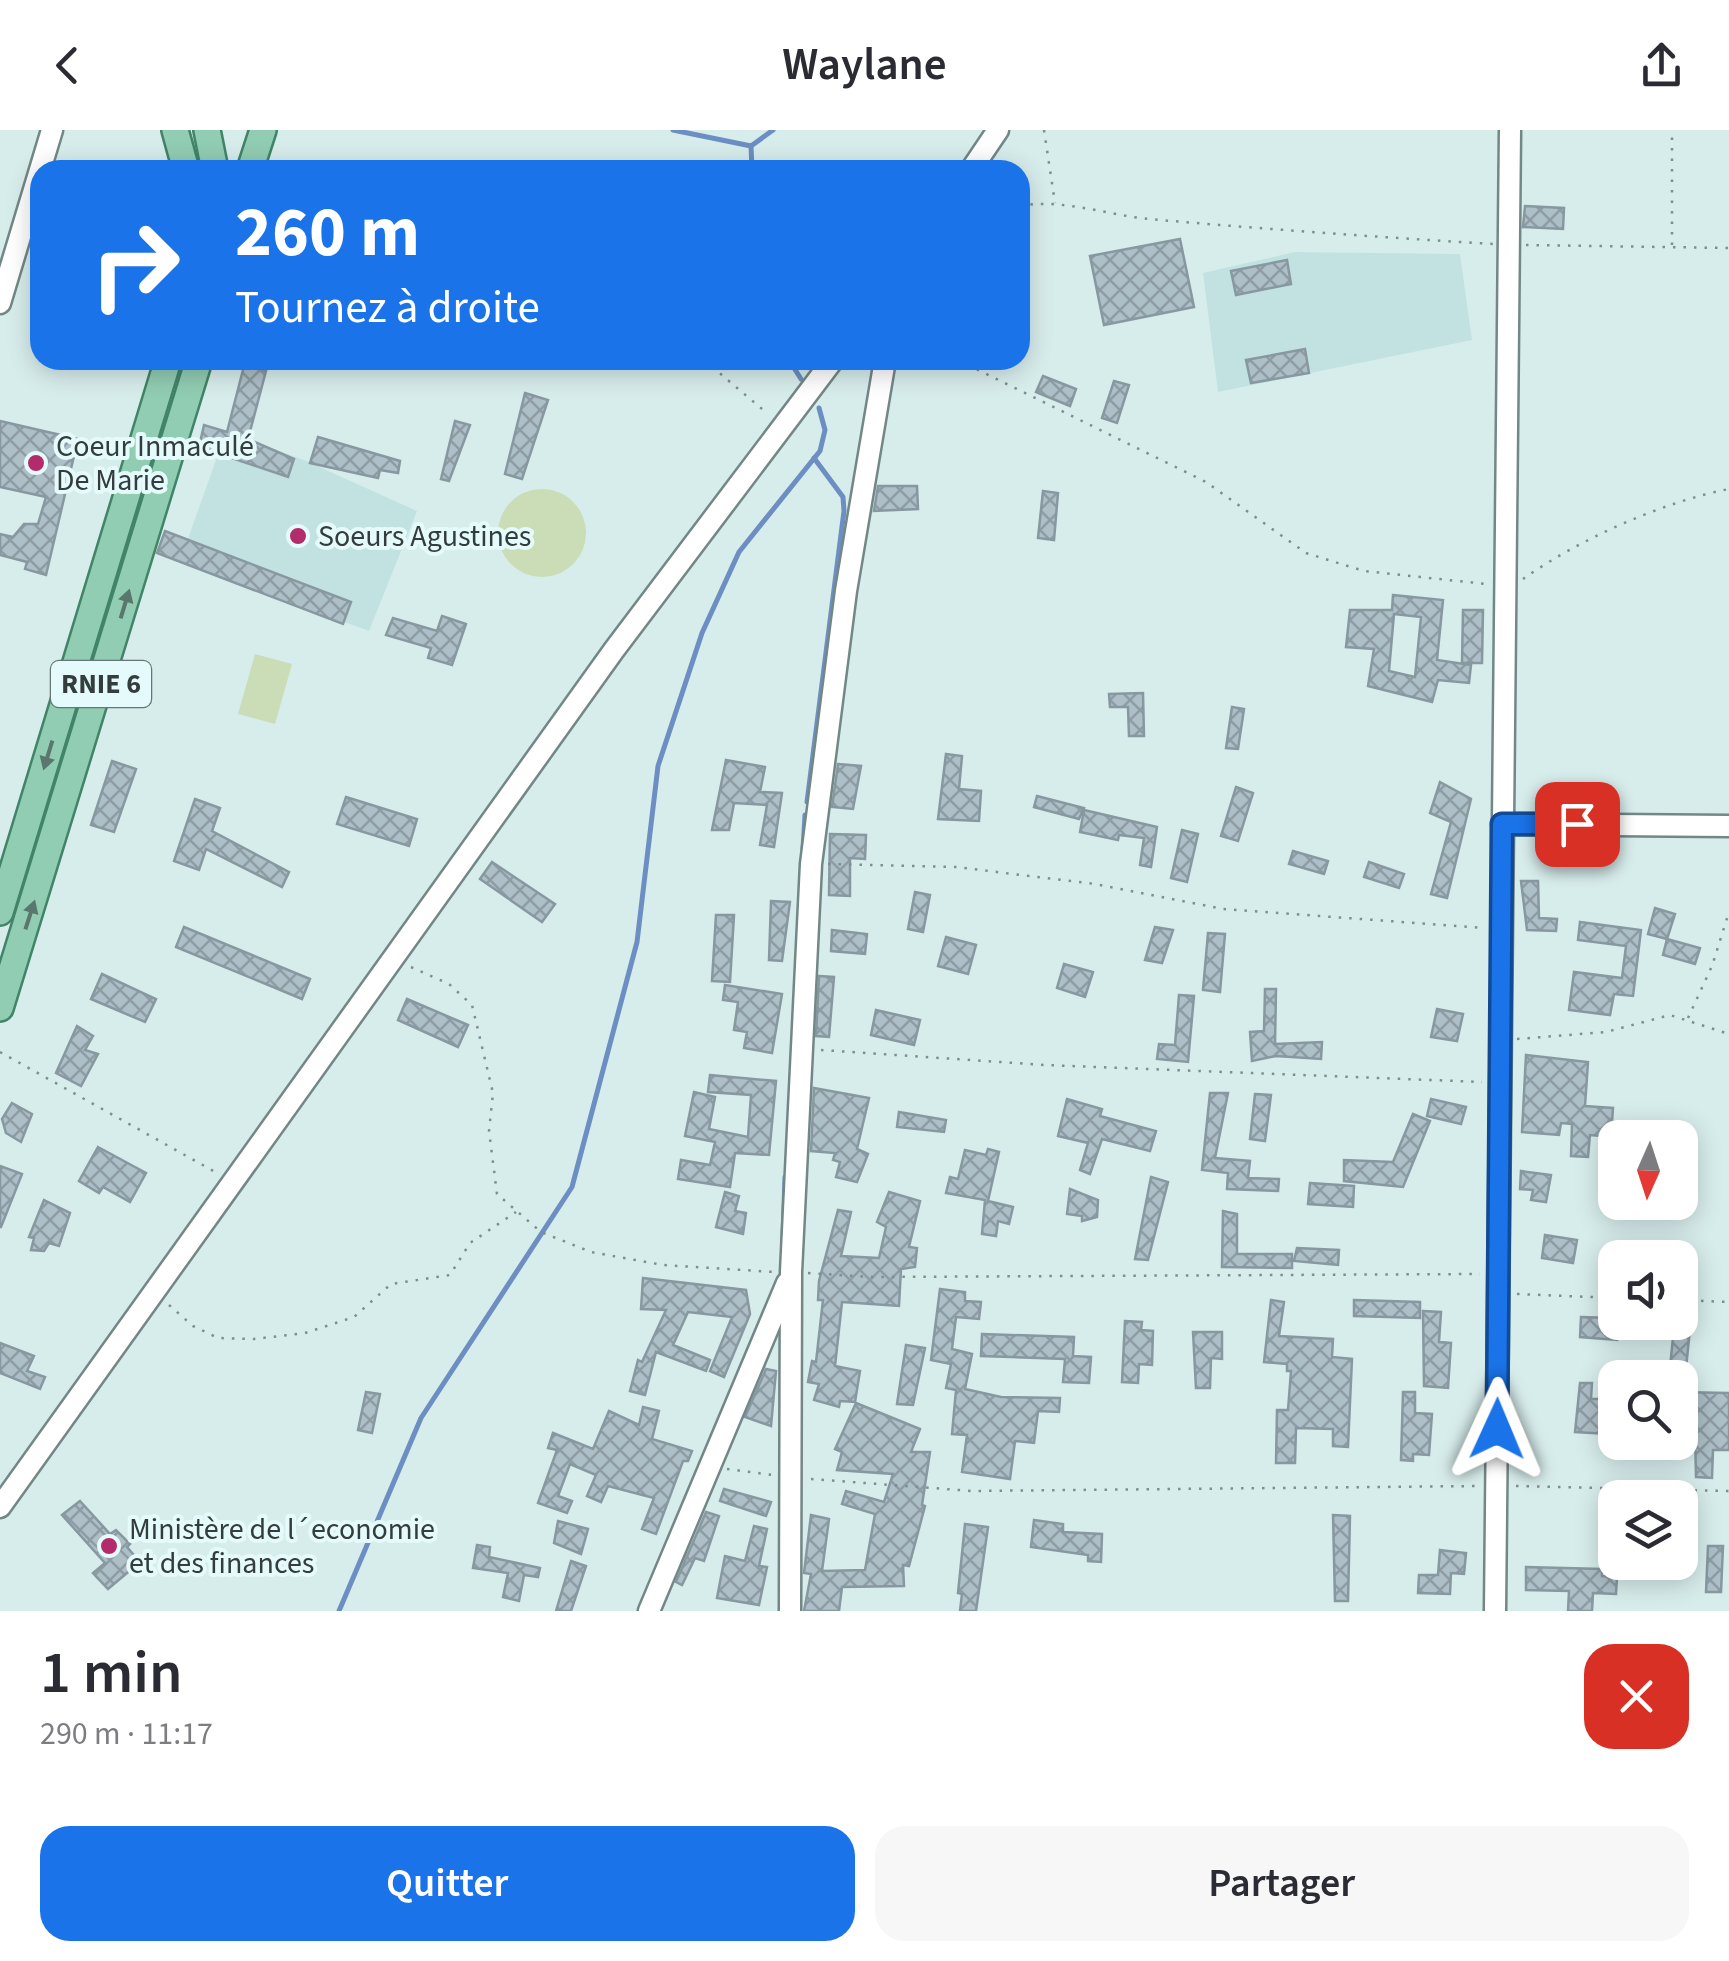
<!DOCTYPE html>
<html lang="fr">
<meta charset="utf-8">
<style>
:root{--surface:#fff;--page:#f7f7f7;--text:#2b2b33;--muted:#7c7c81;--accent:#1a73e8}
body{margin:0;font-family:"Source Sans 3",sans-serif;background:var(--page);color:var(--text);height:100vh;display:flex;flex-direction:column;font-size:38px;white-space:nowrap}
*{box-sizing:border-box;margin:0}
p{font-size:32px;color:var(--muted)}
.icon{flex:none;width:55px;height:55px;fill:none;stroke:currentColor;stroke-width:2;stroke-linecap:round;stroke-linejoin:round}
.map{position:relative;height:1481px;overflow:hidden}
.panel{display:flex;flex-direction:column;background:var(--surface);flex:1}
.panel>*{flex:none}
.banner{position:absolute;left:30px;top:30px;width:1000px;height:210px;border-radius:30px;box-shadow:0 5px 25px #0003;background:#1a73e8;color:#fff;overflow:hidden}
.needle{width:65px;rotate:183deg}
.fabs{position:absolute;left:1598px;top:990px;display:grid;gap:20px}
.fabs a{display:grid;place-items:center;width:100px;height:100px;border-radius:20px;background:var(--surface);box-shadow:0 5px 25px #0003;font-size:50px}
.pin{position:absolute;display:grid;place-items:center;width:85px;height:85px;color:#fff;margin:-42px;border-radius:20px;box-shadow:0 5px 15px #0006}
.me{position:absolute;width:110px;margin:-55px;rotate:1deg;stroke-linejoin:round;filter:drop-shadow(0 0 8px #0008)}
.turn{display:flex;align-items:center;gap:35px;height:210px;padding:0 40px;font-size:45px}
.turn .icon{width:130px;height:130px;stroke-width:2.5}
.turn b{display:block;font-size:70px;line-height:85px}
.round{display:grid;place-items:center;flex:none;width:105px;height:105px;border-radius:30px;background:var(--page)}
.head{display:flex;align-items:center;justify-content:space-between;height:170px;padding:0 40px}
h1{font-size:60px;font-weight:600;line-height:75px}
.button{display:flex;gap:20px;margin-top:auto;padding:20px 40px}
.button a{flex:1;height:115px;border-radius:30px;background:var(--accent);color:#fff;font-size:40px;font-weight:600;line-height:115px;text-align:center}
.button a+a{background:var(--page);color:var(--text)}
header{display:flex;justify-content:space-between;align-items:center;height:130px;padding:0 40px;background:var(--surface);font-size:45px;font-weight:600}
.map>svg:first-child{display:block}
.built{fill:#c2e2e1}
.garden{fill:#caddb7}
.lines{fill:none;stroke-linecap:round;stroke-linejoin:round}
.stream{stroke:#6d8ec2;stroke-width:5}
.building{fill:url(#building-cross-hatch);stroke:#8798a0;stroke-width:2.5;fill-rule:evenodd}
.minor-casing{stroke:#738786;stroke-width:25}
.major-casing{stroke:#418467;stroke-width:30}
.path{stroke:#7e8d8d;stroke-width:2.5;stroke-dasharray:2.5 8;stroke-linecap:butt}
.minor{stroke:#fff;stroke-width:20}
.major{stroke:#91cdb2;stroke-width:25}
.oneway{fill:#59776c}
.route-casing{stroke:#114b97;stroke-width:25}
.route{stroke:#1a73e8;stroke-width:18}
.poi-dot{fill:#b42b6b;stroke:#e5fafa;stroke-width:4}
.labels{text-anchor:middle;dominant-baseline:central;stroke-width:8;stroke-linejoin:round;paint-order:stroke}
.shield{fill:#e5fafa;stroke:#697676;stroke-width:2.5}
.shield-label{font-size:28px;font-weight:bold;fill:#343d3d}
.poi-label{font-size:30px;fill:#343d3d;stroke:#e5fafa;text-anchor:start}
</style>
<header><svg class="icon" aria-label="back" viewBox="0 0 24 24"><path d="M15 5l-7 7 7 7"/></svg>Waylane<svg class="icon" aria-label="share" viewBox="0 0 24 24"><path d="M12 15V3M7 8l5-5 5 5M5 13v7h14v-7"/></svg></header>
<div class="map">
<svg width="1729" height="1481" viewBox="0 0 1729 1481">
<defs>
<pattern id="building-cross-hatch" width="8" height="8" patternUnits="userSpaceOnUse" patternTransform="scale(2.5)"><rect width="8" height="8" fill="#adbfc7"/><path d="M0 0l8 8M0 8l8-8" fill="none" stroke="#8e9ca3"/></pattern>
</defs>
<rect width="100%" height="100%" fill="#d7edec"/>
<g class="built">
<path d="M1295,122l165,2 12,86 -254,52 -15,-119z"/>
<path d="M226,302l78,28 113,51 -48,120 -189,-70z"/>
</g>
<g class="garden">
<circle cx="542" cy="403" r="44"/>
<path d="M255,524l37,10 -17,60 -37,-10z"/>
</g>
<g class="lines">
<g class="stream">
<path d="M673,0l78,16 22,-16"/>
<path d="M751,16l1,24"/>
<path d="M789,230l12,19"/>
<path d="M807,672l37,-291 -1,-14 -29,-39"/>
<path d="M803,719l2,-34"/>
<path d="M783,1108l2,-61"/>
<path d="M339,1481l82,-193 151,-231 65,-245 21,-176 44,-133 37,-81 81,-101 5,-21 -6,-22"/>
</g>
</g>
<g class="building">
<path d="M1525,76l39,2 -1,21 -40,-2z"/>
<path d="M1180,109l14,68 -90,18 -14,-69z"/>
<path d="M1287,130l4,24 -55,11 -5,-24z"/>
<path d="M1305,219l4,24 -58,10 -5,-23z"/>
<path d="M244,236l22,5 -18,68 46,20 -6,18 -89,-30 5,-22 23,7z"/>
<path d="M1043,246l33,13 -6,17 -34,-14z"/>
<path d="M1114,251l15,4 -12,38 -15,-5z"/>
<path d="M525,263l23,7 -26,79 -17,-5z"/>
<path d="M0,291l78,18 -32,136 -21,-6 2,-7 -27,-7v-21l13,3 11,-13h14l8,-27 -46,-10z"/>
<path d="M455,291l15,4 -21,56 -8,-2z"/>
<path d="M318,307l82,24 -2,12 -18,-3 -2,8 -68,-15z"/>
<path d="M878,356h39l1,23 -44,2z"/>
<path d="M1043,361l15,2 -4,47 -16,-2z"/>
<path d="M165,401l186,71 -8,22 -186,-71z"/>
<path d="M1393,465l50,5 -6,60 34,5 -2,18 -31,-3 -6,22 -64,-16 6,-37 -28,-2 4,-37h42zM1394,484l27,3 -6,60 -26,-6z"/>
<path d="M1463,480h20l-1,53h-20z"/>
<path d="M442,486l24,8 -14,41 -24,-7 3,-10 -45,-13 7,-17 44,13z"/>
<path d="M1143,563l1,43h-15l-1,-29h-18l-1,-13z"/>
<path d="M1232,577l12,2 -6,40 -12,-1z"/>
<path d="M946,624l16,2 -3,33 22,2 -2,30 -41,-2z"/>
<path d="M726,630l39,7 -5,25 22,1 -8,54 -14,-2 7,-40 -33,-2 -5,27h-17z"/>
<path d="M112,631l24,8 -22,63 -23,-7z"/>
<path d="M838,634l23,2 -8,43 -21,-2z"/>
<path d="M1440,652l31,17 -24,99 -16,-4 20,-72 -21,-9z"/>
<path d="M1236,657l17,6 -15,48 -17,-5z"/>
<path d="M1037,666l47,12 -5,11 -45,-12z"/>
<path d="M346,667l71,22 -8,27 -72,-22z"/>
<path d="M195,669l25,9 -8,23 77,41 -7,15 -76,-38 -7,21 -25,-9z"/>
<path d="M1084,680l73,17 -6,40 -11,-2 4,-27 -25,-3 -1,5 -38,-8z"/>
<path d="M1182,700l16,4 -11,48 -16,-4z"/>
<path d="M830,704l36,1 -1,24 -15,-1v38l-21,-1z"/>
<path d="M1293,721l35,10 -4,13 -35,-10z"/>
<path d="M492,732l63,42 -13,18 -62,-43z"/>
<path d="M1369,732l35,12 -5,14 -35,-11z"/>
<path d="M1521,751h17l1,37 18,1 -1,12 -29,-1z"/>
<path d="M915,762l15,3 -7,37 -15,-3z"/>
<path d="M771,771l19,1 -8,59 -13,-1z"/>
<path d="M1655,778l20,6 -8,25 -19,-5z"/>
<path d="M716,785h18l-4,67 -18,-1z"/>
<path d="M1580,792l61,8 -8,66 -19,-2 -4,21 -41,-5 5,-38 48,6 4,-32 -48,-6z"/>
<path d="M184,797l126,52 -8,20 -126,-52z"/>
<path d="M1155,797l18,3 -11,33 -17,-3z"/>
<path d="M832,800l35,4 -2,20 -34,-3z"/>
<path d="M1208,803l17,1 -5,58 -17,-2z"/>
<path d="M946,807l30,8 -8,29 -30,-8z"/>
<path d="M1667,809l33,9 -5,16 -32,-9z"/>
<path d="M1064,834l29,8 -8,25 -28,-9z"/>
<path d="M102,844l54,25 -11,23 -54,-23z"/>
<path d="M819,846l15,1 -5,60 -13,-1z"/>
<path d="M725,855l57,9 -10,59 -28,-5 3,-16 -13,-2 4,-28 -15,-2z"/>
<path d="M1265,859h11l-1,55 47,-2 -1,17 -45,-3 -24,5 -2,-29 14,-1z"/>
<path d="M1179,865l15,1 -6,66 -31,-3 2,-15 16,1z"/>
<path d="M407,869l61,26 -10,22 -60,-27z"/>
<path d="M1437,879l26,5 -6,27 -26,-4z"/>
<path d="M876,880l44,10 -6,25 -43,-10z"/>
<path d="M77,896l16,10 -8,14 13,4 -17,32 -25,-13z"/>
<path d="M1526,925l62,7 -3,44 28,2 -2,29 -21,-2 -2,22 -17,-1 1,-32 -11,-1 -2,12 -37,-3z"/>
<path d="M710,945l66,6 -7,74 -34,-2 -5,34 -52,-8 3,-19 29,5 5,-23 -30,-6 9,-44 21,5 -6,32 39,8 3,-42 -43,-3z"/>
<path d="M814,958l55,10 -12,51 11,5 -11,28 -21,-5 4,-15 -7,-2 2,-7 -24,-2z"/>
<path d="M1210,963h18l-13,65 35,3 -2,17 31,1 -1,12 -51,-2 1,-16 -26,-3z"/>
<path d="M1255,964l16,1 -6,46 -15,-2z"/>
<path d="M1067,969l35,10 -2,7 56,15 -6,20 -48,-12 -12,35 -10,-4 8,-27 -30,-7z"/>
<path d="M1431,969l35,8 -5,17 -34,-8z"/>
<path d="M12,973l20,11 -11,28 -15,-9 -4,-14z"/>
<path d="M899,982l47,8 -2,12 -47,-5z"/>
<path d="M1413,984l17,7 -27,66 -59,-6v-21l49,2z"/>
<path d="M98,1017l48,26 -16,29 -27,-15 -4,6 -20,-12z"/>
<path d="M988,1019l11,3 -11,49 25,6 -4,17 -11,-3 -2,15 -14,-2 3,-34 -39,-7 4,-16 8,2 7,-29 21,5z"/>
<path d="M0,1036l22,8 -21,53h-1z"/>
<path d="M1521,1041l30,4 -5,27 -15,-2 2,-10 -13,-1z"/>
<path d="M1151,1047l17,5 -20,78 -13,-1z"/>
<path d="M1310,1053l44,3 -1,21 -45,-3z"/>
<path d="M1070,1059l28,11 -1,17 -15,4v-5l-15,-2z"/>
<path d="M725,1062l14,4 -4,15 11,2 -3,21 -27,-7z"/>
<path d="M889,1062l31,9 -11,46 8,1 -2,19 -14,2 -2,37 -57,-4 -7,64 25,5 -5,31 -15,-1 -1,6 -25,-7 5,-16 -11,-2 4,-21 4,1 7,-62h-5l1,-19 19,-71 13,2 -10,44 38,2 7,-31 -9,-5z"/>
<path d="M44,1070l26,13 -11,33 -10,-3 -5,8 -13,-1 3,-12 -5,-1z"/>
<path d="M1223,1081l14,3v40h55v14l-70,-1z"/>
<path d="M1545,1105l32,5 -4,23 -31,-5z"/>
<path d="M1297,1118l42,2 -1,15 -44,-4z"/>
<path d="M643,1148l103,12 4,24 -26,63 -14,-6 22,-54 -44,-5 -15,33 37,15 -4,11 -50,-19 -11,43 -15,-4 8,-31 4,2 24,-52 -25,-1z"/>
<path d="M940,1159l25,3v9l16,1 -2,17 -23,-2 -4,32 20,5 -7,35 36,8 59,1 -1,14 -21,-1 -4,32 -19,-2 -5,38 -48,-7 5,-37 -15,-1 4,-44 -10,-2 5,-24 -20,-4z"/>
<path d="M1271,1170l13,2 -5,34 54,3 -1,18 20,2 -4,88 -15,-1v-17l-37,-1 -1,35h-19l1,-53h11l3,-39h-4v-7l-23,-2z"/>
<path d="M1354,1170l66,2v16l-66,-2z"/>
<path d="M1423,1181l18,1 -2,30 12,1 -3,45 -24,-2z"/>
<path d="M1581,1187l34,1 2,22 -37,-3z"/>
<path d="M1125,1191l17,1 -1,8 12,1 -1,34 -13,-1 -1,19 -16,-1z"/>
<path d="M1674,1197l16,2 -5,49h-16z"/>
<path d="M1193,1202h29v27l-11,-1 -1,30h-14z"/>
<path d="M982,1204l92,3 -1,19 18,1 -2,26 -26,-1 2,-23 -84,-3z"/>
<path d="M0,1213l34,13 -7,15 18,6 -5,12 -40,-16z"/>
<path d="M906,1215l19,3 -12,57 -16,-1z"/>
<path d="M766,1239l10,2 -5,55 -26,-9z"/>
<path d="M1580,1253h12l-1,16h17v35l-33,-2z"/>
<path d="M366,1262l14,2 -8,39 -14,-3z"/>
<path d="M1403,1262h12v21l17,1 -3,41 -16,-1v7l-12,-1z"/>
<path d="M1680,1262l49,1v57h-16l-1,28 -16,-1 -1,-44h-15z"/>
<path d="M856,1273l64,26 -9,23h19l-8,53 3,1 -16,60 -6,-1 1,21 -62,1 -3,24h-35l7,-37 -7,-1 7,-58 18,4 -7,52 43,-1 10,-56 -33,-10 4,-13 38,11 9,-28 -56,-4 5,-18 -7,-3z"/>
<path d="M643,1277l16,4 -7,28 40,12 -4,10h-5l-27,73 -14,-5 12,-31 -46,-12 -7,16 -14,-6 9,-21 -26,-11 -12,32 14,5 -5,12 -29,-10 19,-53 -9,-2 5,-15 40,16 16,-38 30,14z"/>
<path d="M724,1359l47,13 -5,14 -46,-15z"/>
<path d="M80,1371l30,33 6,-4 14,14 -3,3 13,15 -32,27 -15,-16 12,-10 -43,-48z"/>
<path d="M706,1382l13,4 -15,45 -9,-3 -13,27 -6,-3z"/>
<path d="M1333,1385l17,1 -2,85h-13z"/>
<path d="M1034,1390l29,4v8l39,2 -1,28 -13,-1v-6l-57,-8z"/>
<path d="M558,1391l30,8 -7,25 -27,-11z"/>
<path d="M965,1394l23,3 -12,84h-16l2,-17 -4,-1z"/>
<path d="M754,1396l13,3 -8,37 8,1 -8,38 -42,-7 8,-42 20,5z"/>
<path d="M477,1415l13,2 -1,10 51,11 -2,9 -14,-2 -5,26 -16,-4 5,-24 -35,-5z"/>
<path d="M1708,1416h15l-2,46h-15z"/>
<path d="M1440,1420l26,3 -2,21 -13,-1 -1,21 -32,-1 1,-18h19z"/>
<path d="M571,1431l15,5 -15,45h-15z"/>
<path d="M1526,1437l76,2v7l15,1 -1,17 -23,-1 -1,18h-24l1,-20 -43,-1z"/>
</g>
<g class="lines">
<g class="minor-casing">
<g id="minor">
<path d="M971,40l27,-40"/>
<path d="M0,173l52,-173"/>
<path d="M1502,694l227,2"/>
<path d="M0,1377l614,-857 219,-290"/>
<path d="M649,1481l138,-328"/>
<path d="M790,1481l1,-339 20,-408 35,-273 39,-231"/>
<path d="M1495,1481l15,-1481"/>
</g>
</g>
<g class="major-casing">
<g id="major">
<path d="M175,0l11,40"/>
<path d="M207,0l8,40"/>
<path d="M250,40l13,-40"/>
<path d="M0,782l168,-552"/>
<path d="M0,878l199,-648"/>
</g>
</g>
<g class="path">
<path d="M1044,0l11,73"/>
<path d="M1020,76c41,-8 87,9 129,13 114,10 229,18 344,25"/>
<path d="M1526,115l203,3"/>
<path d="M1672,115v-115"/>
<path d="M704,230l64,54"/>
<path d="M958,230l248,122 100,71 58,18 122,13"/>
<path d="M1523,449c55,-39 139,-77 206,-90"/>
<path d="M828,734l128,3 139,17 128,25 262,19"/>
<path d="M411,837l38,17 23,21 21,88 -4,38 8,63 44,38 50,20 72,13 112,7"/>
<path d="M1688,888l24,-52 17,-54"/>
<path d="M1517,909l89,-7 64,-17 59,19"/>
<path d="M821,920l224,15 437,17"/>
<path d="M0,922l217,121"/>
<path d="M808,1143l63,4 609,-3"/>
<path d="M1517,1164l98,4"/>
<path d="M1680,1170l49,2"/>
<path d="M169,1175l24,21 25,12 36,1 51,-6 49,-16 37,-33 59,-9 20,-32 46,-31"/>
<path d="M727,1339l46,6"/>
<path d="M811,1349l161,12 506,-5"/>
<path d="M1516,1356l213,5"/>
</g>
<use href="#minor" class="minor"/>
<use href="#major" class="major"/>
</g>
<defs><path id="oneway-solid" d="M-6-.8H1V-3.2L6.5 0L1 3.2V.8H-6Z" transform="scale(2.5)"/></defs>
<g class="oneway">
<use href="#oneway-solid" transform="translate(125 474) rotate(-73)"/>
<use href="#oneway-solid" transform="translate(48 625) rotate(107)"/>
<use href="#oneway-solid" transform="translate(30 785) rotate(-72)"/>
</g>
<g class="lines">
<g class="route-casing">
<path id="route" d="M1497,1299l5,-605h75"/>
</g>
<use href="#route" class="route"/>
</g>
<g class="poi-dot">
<circle cx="36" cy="333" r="10"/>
<circle cx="298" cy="406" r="10"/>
<circle cx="109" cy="1416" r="10"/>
</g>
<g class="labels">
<rect class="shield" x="51" y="531" width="100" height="46" rx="8"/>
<g class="shield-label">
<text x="101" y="554">RNIE 6</text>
</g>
<g class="poi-label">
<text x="56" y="316">Coeur Inmaculé<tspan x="56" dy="34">De Marie</tspan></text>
<text x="318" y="406">Soeurs Agustines</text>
<text x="129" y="1399">Ministère de l´economie<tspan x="129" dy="34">et des finances</tspan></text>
</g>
</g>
</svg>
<div class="fabs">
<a><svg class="needle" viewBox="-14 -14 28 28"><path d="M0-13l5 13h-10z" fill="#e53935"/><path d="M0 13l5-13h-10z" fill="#7c7c81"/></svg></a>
<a><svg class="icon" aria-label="sound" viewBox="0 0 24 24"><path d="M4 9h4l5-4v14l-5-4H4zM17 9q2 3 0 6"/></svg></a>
<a><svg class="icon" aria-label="search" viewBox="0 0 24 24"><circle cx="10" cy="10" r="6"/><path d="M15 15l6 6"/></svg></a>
<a><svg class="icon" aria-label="layers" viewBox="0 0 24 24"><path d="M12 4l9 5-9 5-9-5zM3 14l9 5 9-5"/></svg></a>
</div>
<div class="pin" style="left:1577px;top:694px;background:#d93025"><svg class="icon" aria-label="arrive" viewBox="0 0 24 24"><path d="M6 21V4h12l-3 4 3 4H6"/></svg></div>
<svg class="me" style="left:1497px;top:1299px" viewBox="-20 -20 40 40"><path d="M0-17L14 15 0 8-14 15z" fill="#1a73e8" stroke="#fff" stroke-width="4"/></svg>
<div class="banner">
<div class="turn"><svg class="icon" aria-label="right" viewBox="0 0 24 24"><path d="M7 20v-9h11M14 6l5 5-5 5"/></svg><div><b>260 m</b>Tournez à droite</div></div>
</div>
</div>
<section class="panel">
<div class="head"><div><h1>1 min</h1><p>290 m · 11:17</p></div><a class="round" style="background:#d93025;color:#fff"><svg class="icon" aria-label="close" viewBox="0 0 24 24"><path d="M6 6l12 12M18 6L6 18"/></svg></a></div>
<div class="button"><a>Quitter</a><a>Partager</a></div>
</section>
